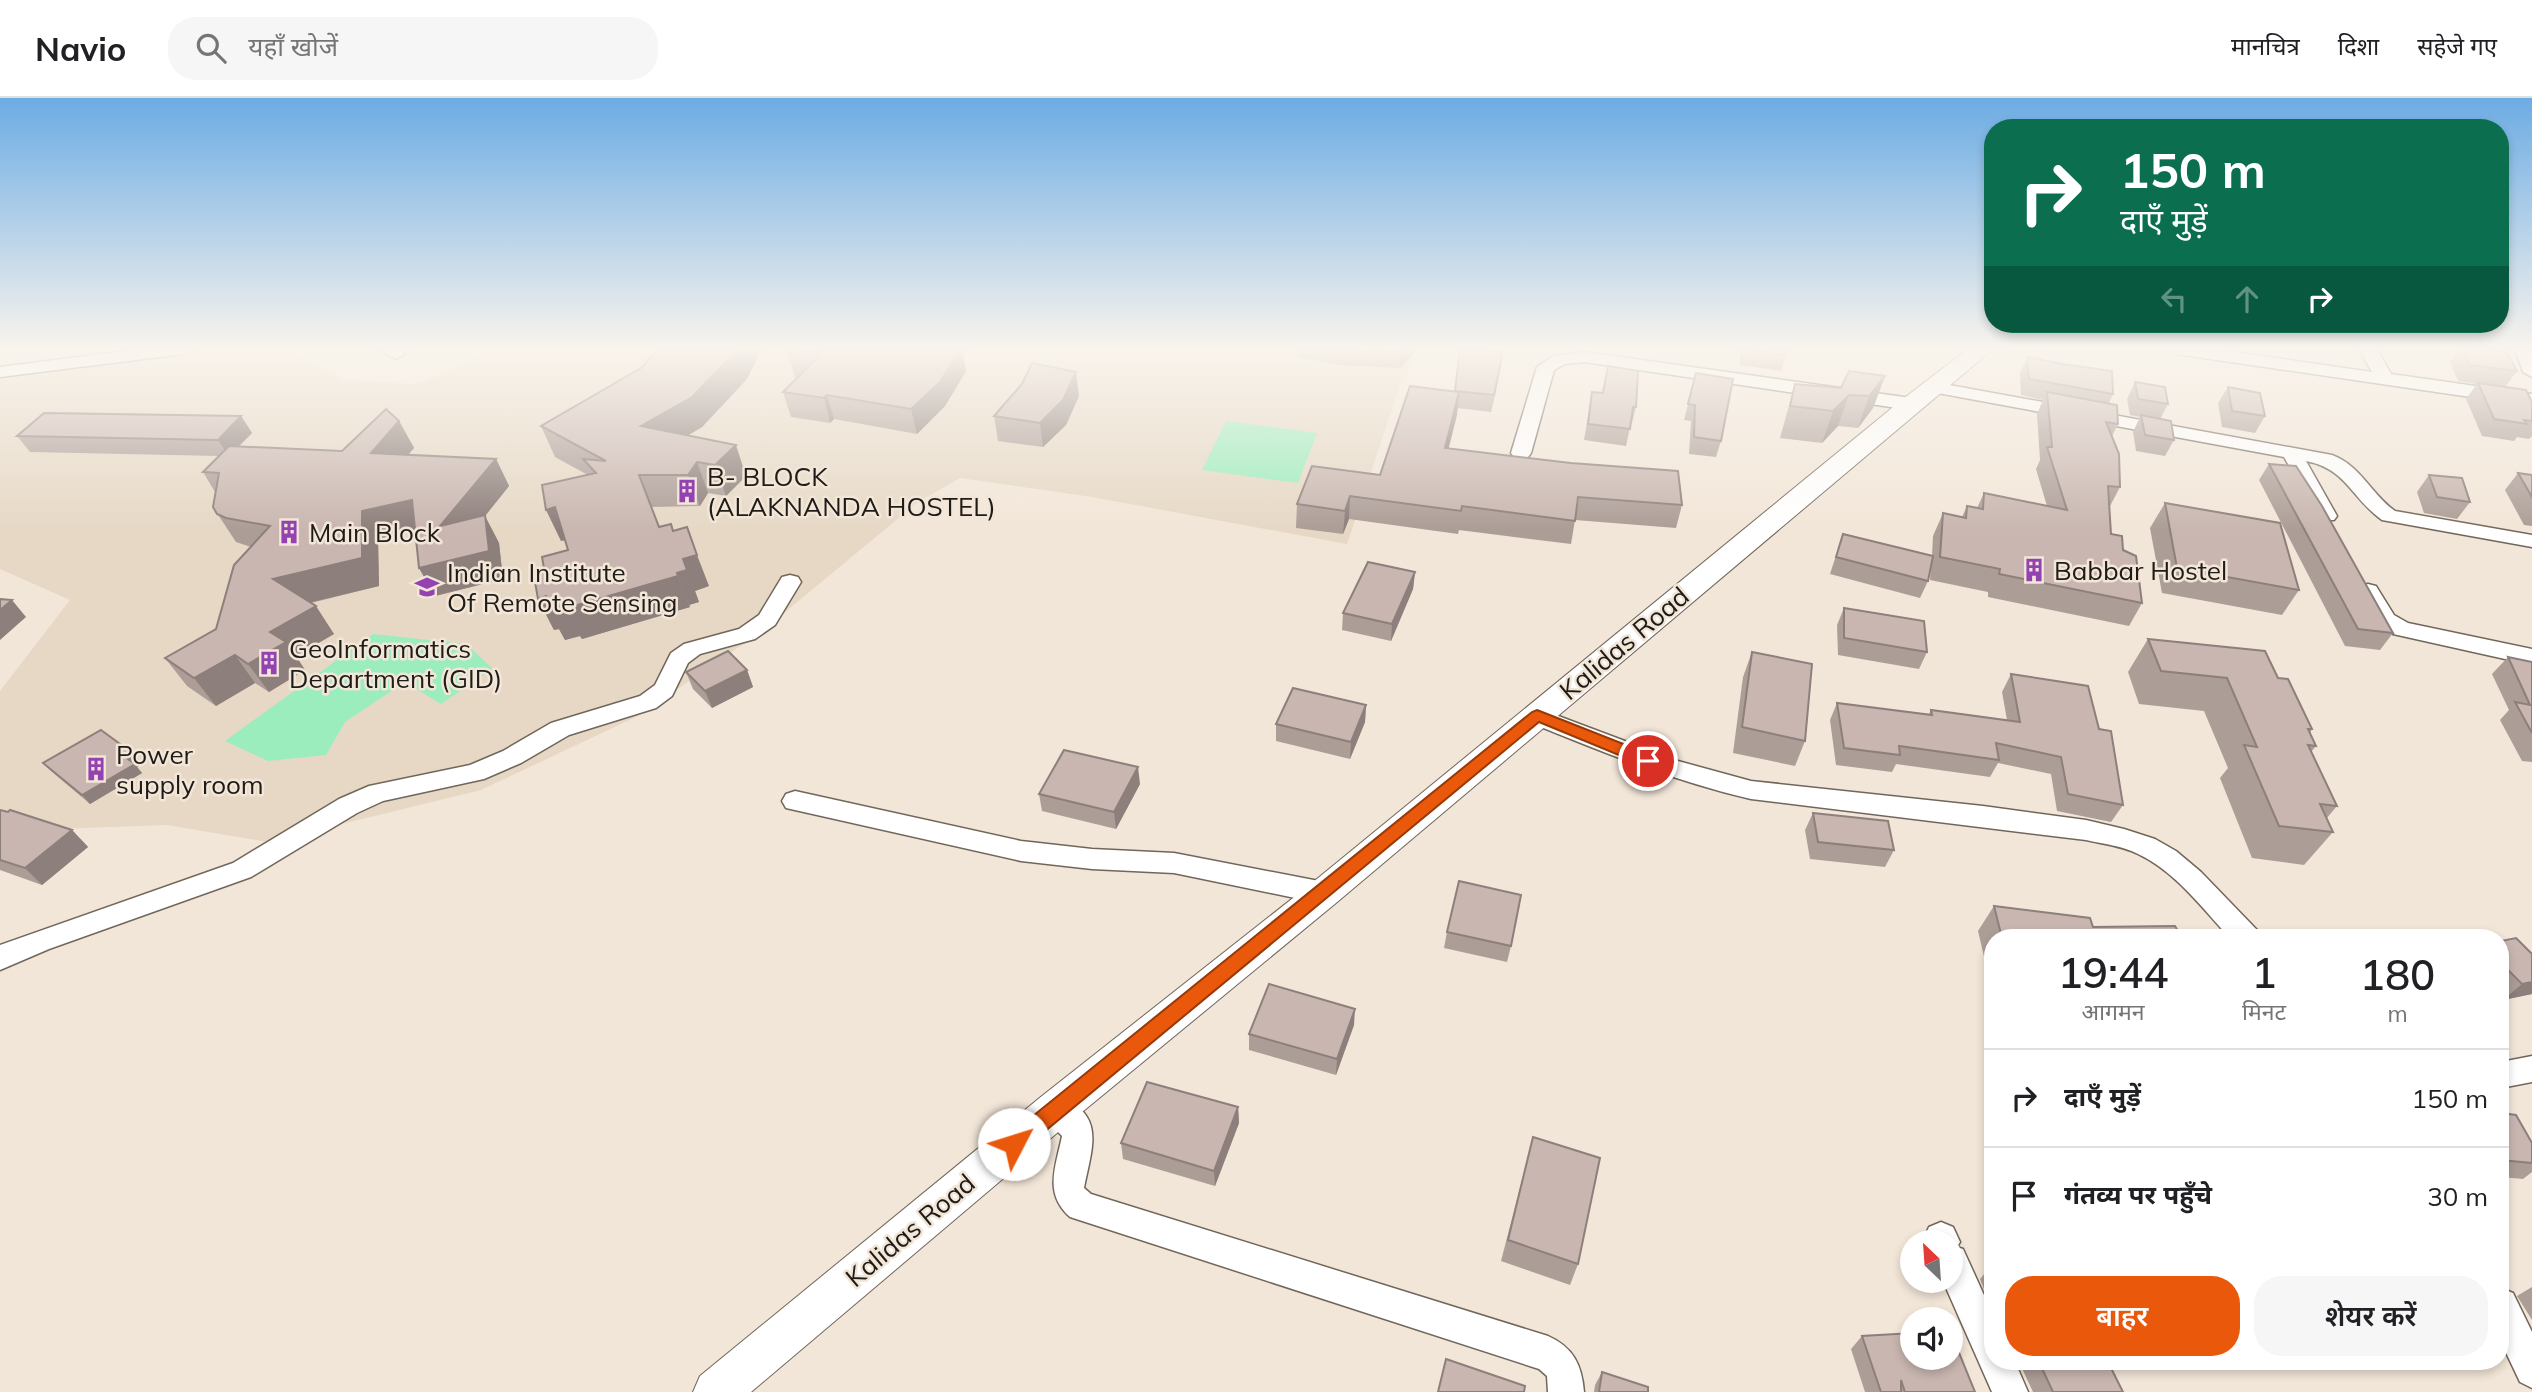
<!DOCTYPE html>
<html lang="hi">
<meta charset="utf-8">
<style>
:root{--surface:#fff;--page:#f6f6f6;--text:#202124;--muted:#757577;--line:#e0e0e0;--accent:#ea580c}
body{margin:0;font-family:Mulish,"Noto Sans Devanagari",sans-serif;background:var(--page);color:var(--text);height:100vh;display:flex;flex-direction:column;font-size:26px;white-space:nowrap}
*{box-sizing:border-box;margin:0}
p{font-size:23px;color:var(--muted)}
.icon{flex:none;width:38px;height:38px;fill:none;stroke:currentColor;stroke-width:2;stroke-linecap:round;stroke-linejoin:round}
.map{position:relative;flex:1;overflow:hidden}
.panel{position:absolute;left:1984px;top:831px;width:525px;height:441px;display:flex;flex-direction:column;background:var(--surface);border-radius:28px;box-shadow:0 4px 10px #0003}
.panel>*{flex:none}
.top-card{position:absolute;left:1984px;top:21px;width:525px;height:214px;border-radius:28px;box-shadow:0 4px 10px #0003;background:#0b6e4f;color:#fff;overflow:hidden}
.needle{width:46px;rotate:335deg}
.buttons{position:absolute;left:1900px;top:1132px;display:grid;gap:14px}
.buttons a{display:grid;place-items:center;width:63px;height:63px;border-radius:50%;background:var(--surface);box-shadow:0 4px 10px #0003;font-size:35px}
.pin{position:absolute;display:grid;place-items:center;width:60px;height:60px;color:#fff;margin:-30px;border:4px solid #fff;border-radius:50%;box-shadow:0 2px 7px #0007}
.me{position:absolute;width:77px;margin:-38px;rotate:50deg;stroke-linejoin:round;filter:drop-shadow(0 0 5px #0008)}
.turn{display:flex;align-items:center;gap:24px;height:147px;padding:0 21px;font-size:32px}
.turn .icon{width:91px;height:91px;stroke-width:2.5}
.turn b{display:block;font-size:49px;line-height:60px}
.lanes{display:flex;align-items:center;height:66px;padding:0 21px;background:#0003;justify-content:center;gap:35px;direction:ltr}
.lanes .off{opacity:.35}
.eta{display:flex;justify-content:space-evenly;align-items:center;height:119px;text-align:center}
.eta b{font-size:42px;font-weight:600;line-height:49px}
.button{display:flex;gap:14px;margin-top:auto;padding:14px 21px}
.button a{flex:1;height:80px;border-radius:28px;background:var(--accent);color:#fff;font-size:28px;font-weight:600;line-height:80px;text-align:center}
.button a+a{background:var(--page);color:var(--text)}
ul{padding:0;list-style:none}
li{display:flex;align-items:center;gap:21px;height:98px;padding:0 21px;border-top:2px solid var(--line)}
li div{flex:1}
li b{display:block;font-size:26px}
li em{font-style:normal}
header{display:flex;align-items:center;gap:42px;box-sizing:border-box;height:98px;padding:0 35px;background:var(--surface);border-bottom:2px solid var(--line)}
header strong{font-size:33px}
nav{display:flex;gap:38px;margin-inline-start:auto;font-size:24px}
.search{width:490px;height:63px;background:var(--page);display:flex;align-items:center;gap:18px;box-sizing:border-box;padding:0 24px;border-radius:28px;color:var(--muted);font-size:26px}
.map>svg:first-child{display:block}
.education{fill:#e6d8c5}
.green{fill:#9bedbd}
.lines{fill:none;stroke-linecap:round;stroke-linejoin:round}
.minor-casing{stroke:#71665a;stroke-width:3}
.tertiary-casing{stroke:#71665a;stroke-width:2}
.minor{fill:#fff;fill-rule:evenodd}
.tertiary{fill:#fff;fill-rule:evenodd}
.wall{fill:#ad9d97}
.shaded-wall{fill:#8d7f7b}
.building{fill:#c9b6b0;stroke:#8d7f7b;stroke-width:2}
.route{fill:#ea580c;stroke:#983908;stroke-width:2}
.labels{text-anchor:middle;dominant-baseline:central;stroke-width:5;stroke-linejoin:round;paint-order:stroke}
.poi-label{font-size:26px;fill:#1f1b16;stroke:#f2e6d8;text-anchor:start}
.street-label{font-size:26px;fill:#1f1b16;stroke:#f2e6d8}
</style>
<header>
<strong>Navio</strong>
<div class="search"><svg class="icon" aria-label="search" viewBox="0 0 24 24"><circle cx="10" cy="10" r="6"/><path d="M15 15l6 6"/></svg>यहाँ खोजें</div>
<nav><a>मानचित्र</a><a>दिशा</a><a>सहेजे गए</a></nav>
</header>
<div class="map">
<svg width="2532" height="1294" viewBox="0 0 2532 1294">
<rect width="100%" height="100%" fill="#f2e6d8"/>
<path class="education" d="M146,251h145l17,13 37,18 72,4 51,-21 17,-14h937l-22,36 -53,159 -255,-47 -132,-19 -42,24 -157,130 -123,84 -157,74 -213,52 -101,-17 -167,6v-140l70,-91 -70,-31v-198z"/>
<g class="green">
<path d="M1226,323l91,12 -19,50 -96,-13z"/>
<path d="M373,536l93,10 27,25 -52,35 -36,-22 -60,40 -19,33 -58,6 -43,-20z"/>
</g>
<g class="lines">
<g class="minor-casing">
<g id="minor">
<path d="M141,251h52l-9,5 -184,23v-10z"/>
<path d="M377,251h23l5,5 -9,5z"/>
<path d="M2167,251h46l159,23 -13,-23h18l14,25 141,20v12l-356,-52z"/>
<path d="M2515,251h17v28l-9,-5z"/>
<path d="M1585,254l326,46 9,6 -9,6 -326,-48 -20,2 -11,6 -23,83 -3,4h-14l-3,-4 26,-86 16,-11z"/>
<path d="M1933,284l399,73c29,11 39,39 63,56l137,24v12l-150,-27c-31,-22 -35,-51 -76,-59l31,55 -3,4h-14l-36,-63 -357,-66 -3,-4 3,-4z"/>
<path d="M790,477l8,2 3,5 -26,43 -20,14 -55,15 -12,9 -16,33 -16,12 -87,27 -48,28 -37,16 -101,22 -26,12 -106,64 -202,72 -49,21v-25l233,-82 106,-64 30,-13 101,-21 33,-14 48,-28 89,-27 15,-11 16,-32 13,-9 55,-15 20,-14 23,-38z"/>
<path d="M2368,486l8,2 18,29 14,8 124,26v16l-139,-31 -15,-9 -21,-34 3,-5z"/>
<path d="M1537,610l141,53 73,20 232,25 103,14 38,9 31,10 21,12 25,21 56,58 4,8h-31c-28,-30 -54,-66 -92,-84 -15,-8 -35,-10 -52,-14l-335,-41c-77,-18 -149,-47 -222,-77l-4,-6 4,-6z"/>
<path d="M795,693l226,50 71,8 82,4 150,29 10,3 4,8 -4,8 -10,3 -150,-31 -82,-4 -71,-8 -235,-53 -4,-7 4,-7z"/>
<path d="M2532,958v26l-31,6v-26z"/>
<path d="M1056,997c51,19 36,51 28,93l7,6 457,142c25,11 34,29 36,56h-36l-1,-16 -8,-7 -469,-152c-27,-24 -14,-51 -8,-81l-17,-17 -4,-10 4,-10z"/>
<path d="M1941,1124l12,5 7,15 -3,5 6,2 30,66v47h22l13,30h-36l-49,-111h8v-39h-25l-2,-4 5,-11z"/>
<path d="M2501,1190l12,5 19,39v56l-12,-6 -19,-40z"/>
</g>
</g>
<g class="tertiary-casing">
<path id="tertiary" d="M1968,251h25l-657,554 -266,219 -319,270h-58l7,-16 342,-280 270,-213 591,-484z"/>
</g>
<use href="#minor" class="minor"/>
<use href="#tertiary" class="tertiary"/>
</g>
<g class="wall">
<path d="M789,251h173l4,22 -21,35 -28,28 -83,-15 -4,4 -39,-6 -8,-25 15,-15 -3,1 -7,-25z"/>
<path d="M1298,251h121l-19,19 -61,-3 -42,-8z"/>
<path d="M1740,251h48l-7,22 -41,-6z"/>
<path d="M2459,251h27l31,22 -12,16 27,15v34l-3,3 -12,-2 -3,4 -32,-5 -16,-37 11,-15 -19,-3 -8,-19z"/>
<path d="M2027,259l86,37 -4,9 9,21 -6,12 8,51 -11,21 2,26 12,16 19,53 -13,23 -141,-29v-5l-58,-12 1,-13 -3,14 -8,17 -90,-24 13,-40 89,22 1,-20 10,-23 19,4 5,-11 10,2 7,-15 63,13 -11,-37 4,-9 -3,-46 6,-14 -22,-5 -1,-22z"/>
<path d="M1501,269l-10,45 -33,-4 -10,40 234,57 -6,23 -101,-8 -4,24 -112,-14 -1,4 -109,-15 -6,15 -47,-6 1,-24 83,-29 75,-84z"/>
<path d="M641,270l106,11 -45,48 -14,8 58,41 -20,20 -18,-3 -8,13 -49,1 8,20 15,4 35,55 -14,5 4,11 -10,3 1,2 -108,32 -2,-3 -15,4 -6,-11 -5,1 -16,-31 6,-31 24,-18 -3,-10 -4,1 27,-66 -33,-18 -14,-31z"/>
<path d="M1696,275l25,68 -5,16 -27,-3 2,-33 -7,-1z"/>
<path d="M1885,278l-12,32 -15,20 -20,-2 -16,17 -42,-5 15,-54 46,4z"/>
<path d="M2135,284l33,22 -8,15 14,21 -9,16 -29,-5 -3,-19 7,-15 -10,-2 -3,-16z"/>
<path d="M2228,289l37,29 -10,17 -33,-6 -4,-24z"/>
<path d="M1592,294l44,15 -4,16h-1l-5,23 -42,-6z"/>
<path d="M1079,298l-13,29 -23,22 -45,-6 -4,-25z"/>
<path d="M241,318l11,17 -13,13 103,5 57,-30 15,27 -6,7 88,4 13,27 -24,30 14,27 4,36 -68,17 -16,-28 -4,-38 -37,9 1,47 -68,17 23,31 -38,22 9,14 -36,22 -14,-9 -39,23 -29,-20 -22,-28 51,-29 35,-82 -15,-5 -23,-35 2,-15 -12,-20 16,-16 -189,-4 -13,-16z"/>
<path d="M2269,366l124,169 -13,17 -35,-4 -86,-166z"/>
<path d="M2518,375l14,2v51l-8,-1 -19,-35z"/>
<path d="M2429,377l41,27 -13,17 -33,-6 -7,-21z"/>
<path d="M2165,405l134,87 -17,25 -120,-22 -12,-65z"/>
<path d="M1415,474l-2,17 -22,52 -49,-11 1,-17z"/>
<path d="M1844,510l83,44 -8,17 -81,-14 -1,-30z"/>
<path d="M2148,541l130,39 34,51 -2,4 6,13 -5,6 26,54 -11,13 7,13 -29,33 -52,-7 -32,-80 8,-10 -24,-57 -65,-7 -11,-32z"/>
<path d="M1752,554l53,89 -10,25 -62,-13 10,-76z"/>
<path d="M2508,559l24,5v100l-10,-1 -22,-41 9,-10 -17,-36z"/>
<path d="M747,572l6,17 -41,21 -19,-19 -7,-17z"/>
<path d="M2011,576l88,55 24,76 -12,17 -54,-11 -6,-37 -53,-11 -8,14 -94,-13 -4,8 -56,-7 -6,-45 7,-17 92,11 2,-4 76,10 -5,-28z"/>
<path d="M1366,607l-1,17 -15,37 -74,-18v-17z"/>
<path d="M43,665l99,1 -5,3 5,6 -52,31 -39,-33z"/>
<path d="M1140,686l-24,45 -74,-18 -3,-17z"/>
<path d="M0,712l72,20 16,17 -46,38 -42,-15z"/>
<path d="M1813,715l81,37 -9,17 -75,-8 -5,-29z"/>
<path d="M1994,808l99,21 89,11h-189v57l-15,-64z"/>
<path d="M1447,834l64,14 -4,16 -63,-14z"/>
<path d="M2501,843l31,41v12l-29,6 -2,-2z"/>
<path d="M1354,927l-18,50 -87,-25v-16z"/>
<path d="M1238,1009l1,16 -24,63 -92,-27 -2,-16z"/>
<path d="M2501,1015l31,30v29l-9,7 -22,-2z"/>
<path d="M1533,1039l45,127 -8,21 -69,-24z"/>
<path d="M1992,1167h1v48l-13,-34z"/>
<path d="M2532,1189v33l-15,-24z"/>
<path d="M1862,1238l113,56h-110l-14,-43z"/>
<path d="M2019,1264h89l15,30h-90z"/>
<path d="M1602,1274l46,20h-54l1,-7z"/>
</g>
<g class="shaded-wall">
<path d="M738,251h24l-15,30 -45,48 -50,30 -11,-31z"/>
<path d="M961,251h1l4,22 -21,35 -28,28 -6,-25z"/>
<path d="M1404,251h15l-19,19 1,-16z"/>
<path d="M1503,253l-2,16 -10,45 3,-17z"/>
<path d="M1076,274l3,24 -13,29 -23,22 -3,-24z"/>
<path d="M1885,278l-12,32 -15,20 11,-32z"/>
<path d="M1459,294l-2,23 -14,56 2,-23z"/>
<path d="M827,297l7,24 -4,4 -6,-25z"/>
<path d="M1849,297l-11,31 -16,17 11,-32z"/>
<path d="M241,318l11,17 -23,23 -11,-16z"/>
<path d="M399,323l15,27 -28,32 -15,-27z"/>
<path d="M736,347l10,31 -20,20 -11,-31z"/>
<path d="M496,361l13,27 -24,30 14,27 4,36 -68,17 -16,-28 21,-42z"/>
<path d="M697,364l11,31 -8,13 -12,-31z"/>
<path d="M1350,398l-1,23 -6,15 2,-23z"/>
<path d="M412,402l15,27 -49,12 1,47 -88,21 -18,-28 89,-68z"/>
<path d="M555,409l14,32 -8,2 -15,-31z"/>
<path d="M697,457l12,31 -14,5 4,11 -10,3 -12,-32 6,-14z"/>
<path d="M1415,474l-2,17 -22,52 1,-17z"/>
<path d="M678,478l12,31 -108,32 -2,-3 -15,4 -6,-11 -5,1 -16,-31z"/>
<path d="M12,502l14,17 -26,23v-30z"/>
<path d="M316,508l18,28 -38,22 9,14 -36,22 -21,-28 22,-32z"/>
<path d="M235,557l20,28 -39,23 -22,-28z"/>
<path d="M747,572l6,17 -41,21 -7,-17z"/>
<path d="M1366,607l-1,17 -15,37 1,-17z"/>
<path d="M135,657l7,9 -5,3 5,6 -52,31 -8,-9 46,-36z"/>
<path d="M1138,669l2,17 -24,45 -2,-17z"/>
<path d="M72,732l16,17 -46,38 -17,-17z"/>
<path d="M2532,884v12l-29,6 19,-16z"/>
<path d="M1355,911l-1,16 -18,50 1,-16z"/>
<path d="M1238,1009l1,16 -24,63 -1,-15z"/>
</g>
<g class="building">
<path d="M659,251h79l-46,48 -51,29 95,19 -21,20 -18,-3 -9,13h-49l20,52 12,-3 2,7 14,-4 10,28 -14,4 4,11 -10,3 1,3 -111,32 -1,-4 -17,5 -3,-13 -8,3 -5,-28 11,-3 -2,-11 26,-7 -13,-43 -9,3 -4,-25 54,-12 -13,-14 23,2 -65,-35 100,-58z"/>
<path d="M789,251h172l-21,33 -29,27 -84,-14 -3,3 -41,-6 41,-41 -36,2z"/>
<path d="M1339,251h65l-3,3z"/>
<path d="M1460,251l43,2 -9,44 -39,-4z"/>
<path d="M1747,251h41l-3,6z"/>
<path d="M2463,251h23l21,3 10,19 -47,-6z"/>
<path d="M2027,259l36,7 49,7 1,23 -84,-15z"/>
<path d="M1032,265l44,9 -13,28 -23,23 -46,-7 28,-32z"/>
<path d="M1608,268l30,5 -2,36h-3l-3,22 -42,-5 4,-32 11,1z"/>
<path d="M1849,273l36,5 -16,20 -20,-1 -16,16 -43,-5 5,-22 46,4z"/>
<path d="M1696,275l37,6 -12,62 -27,-4 1,-32 -7,-1z"/>
<path d="M2135,284l30,5 3,17 -30,-5z"/>
<path d="M2478,285l48,7 6,12v19l-8,-1 3,4 -33,-5z"/>
<path d="M1410,288l49,6 -14,56 126,15 107,8 4,34 -104,-8 -3,24 -113,-15 -1,5 -111,-15 -5,15 -48,-7 15,-38 68,9z"/>
<path d="M2228,289l32,6 5,23 -33,-5z"/>
<path d="M2047,294l70,13 1,19 -12,-2 13,32 1,33 -12,-1 3,48 11,2 1,14 13,6 6,47 -143,-29 1,-5 -60,-12 3,-44 23,5 1,-12 16,3 1,-16 83,17 -20,-63h5z"/>
<path d="M386,311l13,12 -28,32 125,6 -56,67 45,-11 4,36 -70,17 -7,-68 -50,11v47l-89,21 43,27 -46,26 16,10 -38,22 -13,-9 -41,23 -29,-20 51,-29 18,-64 36,-39 -44,-8 -9,-4 -4,-7 6,-34 -16,-1 26,-26 113,5z"/>
<path d="M44,315l197,3 -23,24 -201,-4z"/>
<path d="M2141,317l30,6 3,19 -29,-5z"/>
<path d="M2269,366l27,2 26,40 71,127 -35,-4z"/>
<path d="M2518,375l14,2v22z"/>
<path d="M2429,377l33,3 8,24 -33,-5z"/>
<path d="M2165,405l115,20 19,67 -122,-22z"/>
<path d="M1843,436l90,22 -5,25 -92,-24z"/>
<path d="M1368,464l47,10 -23,52 -49,-11z"/>
<path d="M0,501l12,1 -12,10z"/>
<path d="M1844,510l80,13 3,31 -83,-14z"/>
<path d="M2148,541l117,12 13,27 10,1 24,50h-4l8,17 -8,-1 29,61 -17,-2 13,28 -54,-6 -35,-81 13,2 -30,-69 -66,-7z"/>
<path d="M728,553l19,19 -42,21 -19,-19z"/>
<path d="M1752,554l60,12 -7,77 -63,-14z"/>
<path d="M2508,559l24,5v71l-17,-31 15,3z"/>
<path d="M2011,576l77,12 11,43 12,2 12,74 -55,-11 -7,-37 -65,-14 3,17 -100,-14 1,9 -56,-7 -7,-45 95,12 -1,-5 89,12z"/>
<path d="M1293,590l73,17 -15,37 -75,-18z"/>
<path d="M101,632l34,25 -7,4 7,5 -53,31 -39,-32z"/>
<path d="M1064,652l74,17 -24,45 -75,-18z"/>
<path d="M0,712l8,2 2,-2 62,20 -47,38 -25,-8z"/>
<path d="M1813,715l75,8 6,29 -76,-8z"/>
<path d="M1459,783l62,14 -10,51 -64,-14z"/>
<path d="M1994,808l96,12 3,9 82,-1 7,12h-180z"/>
<path d="M2516,840l16,16v28l-10,2 -21,-21v-22z"/>
<path d="M1269,886l86,25 -18,50 -88,-25z"/>
<path d="M1147,984l91,25 -24,64 -93,-28z"/>
<path d="M2501,1015l15,2 16,28v20l-31,-3z"/>
<path d="M1533,1039l67,21 -22,106 -70,-24z"/>
<path d="M1913,1235v25h38v-25l24,59h-70l-4,-12v12h-20l-19,-56z"/>
<path d="M1446,1261l79,27 -1,6h-86z"/>
<path d="M2039,1264h69l15,30h-70z"/>
<path d="M1602,1274l46,15v5h-49z"/>
</g>
<linearGradient id="sky" x2="0" y2="1"><stop stop-color="#6cace4"/><stop offset="0.58" stop-color="#f9f4ed"/><stop offset="1" stop-color="#f9f4ed" stop-opacity="0"/></linearGradient>
<rect width="2532" height="432" fill="url(#sky)"/>
<path class="route" d="M1537,612l117,46 2,5 -8,5 -5,-1 -104,-43 -518,429 -7,2 -7,-2 -3,-7 3,-7 525,-425z"/>
<defs>
<g id="building-bare" transform="scale(1.89)"><path d="M-4-6H4V6H1V3H-1V6H-4ZM-2.5-4.3h1.7v1.8h-1.7ZM.8-4.3h1.7v1.8H.8ZM-2.5-1h1.7V.8h-1.7ZM.8-1h1.7V.8H.8Z" fill="#9442b1" stroke="#f2e6d8" stroke-width="2.5" paint-order="stroke"/></g>
<g id="university-bare" transform="scale(1.89)"><path d="M0-5L7-2L0 1L-7-2ZM-4 1L0 2.5L4 1V4Q0 6-4 4Z" fill="#9442b1" stroke="#f2e6d8" stroke-width="2.5" paint-order="stroke"/></g>
</defs>
<g fill-rule="evenodd">
<use href="#building-bare" x="687" y="393"/>
<use href="#building-bare" x="289" y="434"/>
<use href="#building-bare" x="2034" y="472"/>
<use href="#university-bare" x="427" y="489"/>
<use href="#building-bare" x="269" y="565"/>
<use href="#building-bare" x="96" y="671"/>
</g>
<g class="labels">
<g class="poi-label">
<text x="707" y="378">B- BLOCK<tspan x="707" dy="30">(ALAKNANDA HOSTEL)</tspan></text>
<text x="309" y="434">Main Block</text>
<text x="2054" y="472">Babbar Hostel</text>
<text x="447" y="474">Indian Institute<tspan x="447" dy="30">Of Remote Sensing</tspan></text>
<text x="289" y="550">GeoInformatics<tspan x="289" dy="30">Department (GID)</tspan></text>
<text x="116" y="656">Power<tspan x="116" dy="30">supply room</tspan></text>
</g>
<g class="street-label">
<text transform="translate(1624 545) rotate(-40)">Kalidas Road</text>
<text transform="translate(910 1132) rotate(-40)">Kalidas Road</text>
</g>
</g>
</svg>
<div class="buttons">
<a><svg class="needle" viewBox="-14 -14 28 28"><path d="M0-13l5 13h-10z" fill="#e53935"/><path d="M0 13l5-13h-10z" fill="#757577"/></svg></a>
<a><svg class="icon" aria-label="sound" viewBox="0 0 24 24"><path d="M4 9h4l5-4v14l-5-4H4zM17 9q2 3 0 6"/></svg></a>
</div>
<div class="pin" style="left:1648px;top:663px;background:#d93025"><svg class="icon" aria-label="arrive" viewBox="0 0 24 24"><path d="M6 21V4h12l-3 4 3 4H6"/></svg></div>
<svg class="me" style="left:1014px;top:1046px" viewBox="-20 -20 40 40"><circle r="19" fill="#fff"/><path d="M0-13L10 11 0 6-10 11z" fill="#ea580c"/></svg>
<div class="top-card">
<div class="turn"><svg class="icon" aria-label="right" viewBox="0 0 24 24"><path d="M7 20v-9h11M14 6l5 5-5 5"/></svg><div><b>150 m</b>दाएँ मुड़ें</div></div>
<div class="lanes"><svg class="icon off" aria-label="left" viewBox="0 0 24 24"><path d="M17 20v-9H6M10 6l-5 5 5 5"/></svg><svg class="icon off" aria-label="ahead" viewBox="0 0 24 24"><path d="M12 20V5M6 11l6-6 6 6"/></svg><svg class="icon" aria-label="right" viewBox="0 0 24 24"><path d="M7 20v-9h11M14 6l5 5-5 5"/></svg></div>
</div>
<section class="panel">
<div class="eta">
<div><b>19:44</b><p>आगमन</p></div>
<div><b>1</b><p>मिनट</p></div>
<div><b>180</b><p>m</p></div>
</div>
<ul>
<li><svg class="icon" aria-label="right" viewBox="0 0 24 24"><path d="M7 20v-9h11M14 6l5 5-5 5"/></svg><div><b>दाएँ मुड़ें</b></div><em>150 m</em></li>
<li><svg class="icon" aria-label="arrive" viewBox="0 0 24 24"><path d="M6 21V4h12l-3 4 3 4H6"/></svg><div><b>गंतव्य पर पहुँचे</b></div><em>30 m</em></li>
</ul>
<div class="button"><a>बाहर</a><a>शेयर करें</a></div>
</section>
</div>
